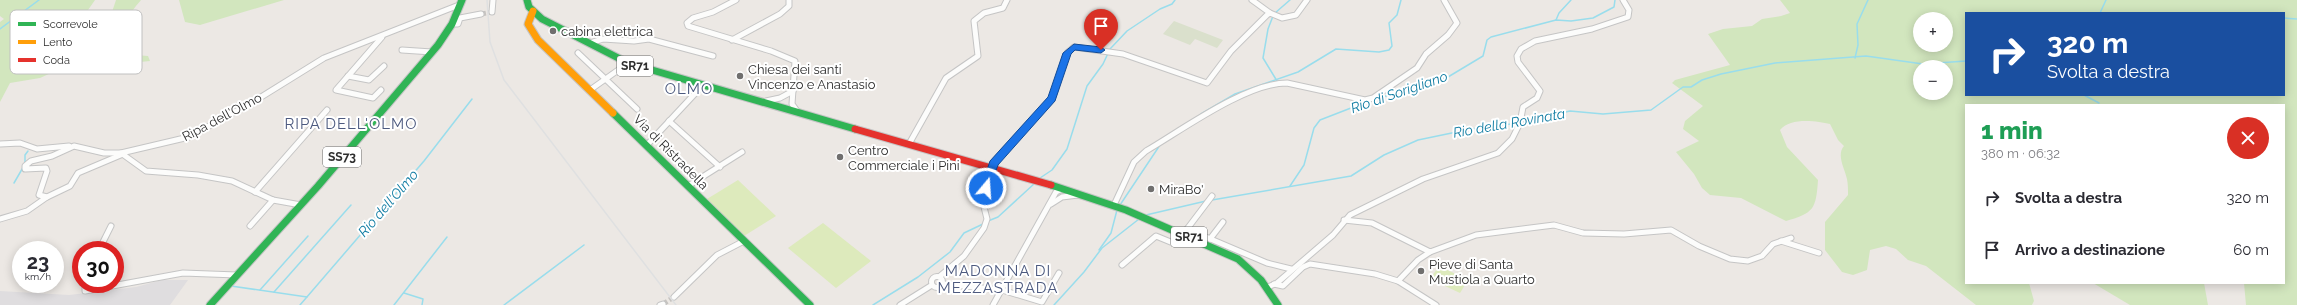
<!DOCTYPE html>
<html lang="it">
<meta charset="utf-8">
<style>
:root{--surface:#fff;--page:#f2f2f3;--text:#2b2b33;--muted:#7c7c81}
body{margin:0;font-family:Raleway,sans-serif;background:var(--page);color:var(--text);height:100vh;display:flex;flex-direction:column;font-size:15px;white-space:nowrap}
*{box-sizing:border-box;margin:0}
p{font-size:13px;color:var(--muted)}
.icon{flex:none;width:22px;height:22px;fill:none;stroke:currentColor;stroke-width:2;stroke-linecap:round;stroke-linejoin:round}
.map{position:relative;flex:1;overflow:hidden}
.details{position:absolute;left:1965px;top:104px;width:320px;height:180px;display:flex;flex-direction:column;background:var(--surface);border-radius:0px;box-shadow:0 2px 10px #0003}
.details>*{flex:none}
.guide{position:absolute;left:1965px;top:12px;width:320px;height:84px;border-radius:0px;box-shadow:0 2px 10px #0003;background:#1a4fa0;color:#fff;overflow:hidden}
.fabs{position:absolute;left:1913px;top:12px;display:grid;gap:8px}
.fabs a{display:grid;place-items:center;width:40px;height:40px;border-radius:50%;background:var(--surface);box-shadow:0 2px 10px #0003;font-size:20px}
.speed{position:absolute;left:12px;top:241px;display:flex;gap:8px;font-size:20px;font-weight:700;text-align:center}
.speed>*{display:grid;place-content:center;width:52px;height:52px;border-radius:50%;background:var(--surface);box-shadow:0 2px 10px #0003;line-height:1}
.speed small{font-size:10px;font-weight:400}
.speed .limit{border:6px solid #d22;background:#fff;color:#111}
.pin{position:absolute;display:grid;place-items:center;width:34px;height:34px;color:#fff;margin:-41px -17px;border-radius:50% 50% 50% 0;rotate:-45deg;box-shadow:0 0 4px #0007}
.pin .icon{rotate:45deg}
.me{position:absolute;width:44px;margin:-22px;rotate:18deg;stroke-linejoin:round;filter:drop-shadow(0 0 3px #0008)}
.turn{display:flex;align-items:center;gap:14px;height:84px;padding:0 16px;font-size:18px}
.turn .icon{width:52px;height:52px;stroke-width:2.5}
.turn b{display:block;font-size:28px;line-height:34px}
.round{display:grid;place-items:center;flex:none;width:42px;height:42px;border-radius:21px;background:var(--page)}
.overview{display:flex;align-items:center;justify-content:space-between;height:68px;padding:0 16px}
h1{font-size:24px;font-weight:800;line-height:30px;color:#1e9e55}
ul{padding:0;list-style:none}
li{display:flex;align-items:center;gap:12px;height:52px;padding:0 16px}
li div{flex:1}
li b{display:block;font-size:15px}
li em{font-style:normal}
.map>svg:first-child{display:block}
.industrial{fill:#dfdddf}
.green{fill:#d2e6be;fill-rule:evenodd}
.cemetery{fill:#dae0cc}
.pitch{fill:#ddeabc}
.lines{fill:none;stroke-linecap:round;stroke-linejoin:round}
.stream{stroke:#99ddec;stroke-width:1.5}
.street-tunnel{stroke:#c6c3c0;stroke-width:5;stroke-dasharray:5 2.5;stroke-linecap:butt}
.street-casing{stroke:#c5c5c5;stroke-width:7}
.fast-casing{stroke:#c5c5c5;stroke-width:9}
.slow-casing{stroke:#c5c5c5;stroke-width:9}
.jam-casing{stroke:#c5c5c5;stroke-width:9}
.street{stroke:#fcfcfb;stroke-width:5}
.fast{stroke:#30b455;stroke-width:7}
.slow{stroke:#ff9f0a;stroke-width:7}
.jam{stroke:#e5322d;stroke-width:7}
.rail{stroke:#dfe0e1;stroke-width:1.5}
.route{fill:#1a73e8;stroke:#114b97}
.poi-dot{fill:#706f6e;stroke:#fff;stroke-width:1.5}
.labels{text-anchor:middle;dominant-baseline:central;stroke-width:4;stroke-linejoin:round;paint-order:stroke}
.shield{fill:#fff;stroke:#6d6d6d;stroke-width:1}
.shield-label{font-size:12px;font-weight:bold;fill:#2e2e2e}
.poi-label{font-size:13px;fill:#2e2e2e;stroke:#fff;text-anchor:start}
.street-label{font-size:13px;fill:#2e2e2e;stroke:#fff}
.water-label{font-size:14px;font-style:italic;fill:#0e7ba2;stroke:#fff}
.quarter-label{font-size:15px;letter-spacing:1px;fill:#4d5a7f;stroke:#fff}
.key{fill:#fff;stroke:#c0c0c0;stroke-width:1}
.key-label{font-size:11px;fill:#2e2e2e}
</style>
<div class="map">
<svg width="2297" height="305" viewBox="0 0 2297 305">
<rect width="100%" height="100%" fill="#ece8e4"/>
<path class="industrial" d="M162,280h26l-18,25h-170v-14l69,4 67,-8z"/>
<g class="green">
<path d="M0,0h95l-42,60 -2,13 -11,5 -30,5 -10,19v-80l4,-3 -4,-3z"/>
<path d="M116,0h25c-12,14 -23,30 -18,48l12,7 13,1 2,5 -30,3 -14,-5 -10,-17 13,-21z"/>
<path d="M179,0h105l-84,25 -15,-3z"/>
<path d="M1780,0h517v305h-51l-2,-22h40v-178h-318v178h63l5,18 -2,4h-56l-50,-39 -18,-6 -12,-11 -10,-3 -16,4 -3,20 -14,5 -11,-3 -17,-22v-28l23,-27c0,-5 0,-11 -1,-16 -2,-10 -11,-24 -3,-33l-6,-6 -8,-16c-13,-3 -40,-7 -50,6l7,17 31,33c-2,29 -4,33 -32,41l-45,-23 -31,-3 -8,-7 -8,-14 -18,-22 23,-11 -16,-12 2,-8 18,-15 -31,-23 3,-3 55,-15 -22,-31 15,-5 29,-3 10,-7 19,-3 9,-3zM1966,13h318v82h-318zM1920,19h26v26h-26zM1920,67h26v26h-26z"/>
<path d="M2093,283h111l4,22h-78z"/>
</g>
<path class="cemetery" d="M1174,21l49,19 -6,8 -22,-9 -5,6 -27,-11z"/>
<g class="pitch">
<path d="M738,180l38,36 -32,20 -37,-37z"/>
<path d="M823,223l48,38 -35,27 -48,-40z"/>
<path d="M1439,266l29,14 -8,13 -30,-14z"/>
</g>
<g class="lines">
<g class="stream">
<path d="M1275,13l15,-13"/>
<path d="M2100,13l6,-13"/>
<path d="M1273,16l-5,13 -5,29 14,23"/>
<path d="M2284,18l13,1"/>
<path d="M1556,20l3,-7 12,-13"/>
<path d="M0,29l39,-29"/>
<path d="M1855,58l3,-13 -1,-21 11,-24"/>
<path d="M2084,95l15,8"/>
<path d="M1376,99l72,-22 35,-21 4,-16 4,-3 65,-17 15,1 22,-3 21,-11 1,-7"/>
<path d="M1201,114l34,-20 63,-22 38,-23 43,3 10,-2 3,-4 -3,-23 8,-8 4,-15"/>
<path d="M1522,122l48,-11 33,3 48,-4 32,-23h8l11,-7 19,-6 54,-11 91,-7 57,8 43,-3"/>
<path d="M1040,178l12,-8 15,-21 20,-63 16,-22 7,-15 17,-18 33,-22 12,-5 3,-4"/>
<path d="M14,183l11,-19v-9l3,-4"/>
<path d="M1290,186l14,-21 10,-37 6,-8 49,-19"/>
<path d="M1212,200l139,-24 33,-21 34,-15 53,-11 48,-6"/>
<path d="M1120,205l40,-60"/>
<path d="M1146,215l60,-14"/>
<path d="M988,221l10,-4 37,-34"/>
<path d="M1099,250l12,-17 6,-23"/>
<path d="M231,286l76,11"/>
<path d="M260,290l48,-54"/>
<path d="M274,292l77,-87"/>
<path d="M404,293l19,6 -1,6"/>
<path d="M300,305l124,-144 48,-62"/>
<path d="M394,305l53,-68"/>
<path d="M504,305l80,-60"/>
<path d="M873,305l45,-28 32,-25 14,-19 19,-9"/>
<path d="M1054,305l30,-33 18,-24 37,-29"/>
</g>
<g class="street-tunnel">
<path d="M481,14l11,-2"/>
<path d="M663,304l11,-7"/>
</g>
<g class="street-casing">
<g id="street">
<path d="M736,0l-23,12 -20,6 -6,5 1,3 83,25 24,10 -3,43 5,7"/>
<path d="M1252,0l18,13"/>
<path d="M492,12l1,-12"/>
<path d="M452,24h6l2,-6 21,-4"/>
<path d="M732,40l48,-26 9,-8v-6"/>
<path d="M590,43l13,-4 31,2 15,-2 64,17"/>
<path d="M402,50l30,2"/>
<path d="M578,53l59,56"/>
<path d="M348,76l21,4 15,-14"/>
<path d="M381,90l-8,8 -37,-8 46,-53"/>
<path d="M590,90l38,-27"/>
<path d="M766,101l14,-3 13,-7"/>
<path d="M669,121l51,46"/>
<path d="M0,144l20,-1 17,6 32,-3"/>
<path d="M909,144l37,-66 32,-22 -4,-35 10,-8 19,-5 4,-8"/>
<path d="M647,145l56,-60"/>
<path d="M688,186l54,-34"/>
<path d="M255,192l72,-82"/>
<path d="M47,197l23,-11 8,-13 45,-19"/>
<path d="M1051,204l11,-7 16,-2"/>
<path d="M301,205l-28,-5 -41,-19 -34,-6 -52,-4 -25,-18 68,-16 64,-35 71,-44 135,-53"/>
<path d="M1114,205l20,-43 12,-11c36,-21 100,-68 141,-68l78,17 8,-2 44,-30 9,-14 22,-19 9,-12 -13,-23"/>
<path d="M0,219l27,-8 20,-14 -8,-2 8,-24 -1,-3 -21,1v-3l6,-5 21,-5 22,-10 30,7h17"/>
<path d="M1344,220l28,3 58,29 46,-17 78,-10 29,8 41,1 47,-4 28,16 31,13 18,2 14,-5 11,-12 18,-6"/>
<path d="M250,226l23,-26"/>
<path d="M1187,229l80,34 24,6"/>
<path d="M1210,239l13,-17"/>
<path d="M1781,241l38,12"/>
<path d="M99,250l12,-24"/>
<path d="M1122,265l34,-29 17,7 5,-2 34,-45"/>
<circle cx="937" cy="282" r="5.5"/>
<path d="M939,277l25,-21 20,-28 3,-9 -5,-20 12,-36 58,-64 15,-46 7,-6 49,7 84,29 24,-32 36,-36 3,-2 12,5 14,-3 11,-15"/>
<path d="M1398,281l38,24"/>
<path d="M85,284v7l98,-18 54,2"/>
<path d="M943,284l59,6 40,12 17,-29"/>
<path d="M1274,284l9,2 20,-19 7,-3 65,10 23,7 20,-21 12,-8"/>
<path d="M1268,287l9,-4 56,-48 17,-20 73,-36 75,-26 14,-14 8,-16 3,-16 14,-9 3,-7 -22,-29 -1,-6 4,-7 14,-8 57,-12 36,-12 1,-7 -6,-10"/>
<path d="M674,297l43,-42 27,-14"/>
<path d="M660,305l3,-1"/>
<path d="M900,305l32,-20"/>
<path d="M993,305l63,-113 6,-3"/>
</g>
</g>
<g class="fast-casing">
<g id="fast">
<path d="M527,0l2,7 13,12 86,44 227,66"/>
<path d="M613,113l197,192"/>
<path d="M1051,185l75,25 112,49 23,21 17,25"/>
<path d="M210,305l108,-119 120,-141 14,-21 10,-24"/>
</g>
</g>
<g class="slow-casing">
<path id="slow" d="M533,11l-5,13 10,16 75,73"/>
</g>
<g class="jam-casing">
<path id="jam" d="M855,129l196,56"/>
</g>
<use href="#street" class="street"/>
<use href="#fast" class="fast"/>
<use href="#slow" class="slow"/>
<use href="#jam" class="jam"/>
<path class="rail" d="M487,0l3,42 14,38 172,225"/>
</g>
<path class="route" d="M1074,44l27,3 4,3 -4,3 -26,-3 -4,4 -16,47 -57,64 -9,25h-6l-2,-2 9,-27 58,-64 15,-44z"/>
<g class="poi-dot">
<circle cx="553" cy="31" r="4"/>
<circle cx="740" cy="76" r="4"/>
<circle cx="840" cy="157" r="4"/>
<circle cx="1151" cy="189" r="4"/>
<circle cx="1421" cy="271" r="4"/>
</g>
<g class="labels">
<g class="shield">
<rect x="617" y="56" width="36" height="20" rx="3"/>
<rect x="323" y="147" width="38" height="20" rx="3"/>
<rect x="1171" y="227" width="36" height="20" rx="3"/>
</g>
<g class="shield-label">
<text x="635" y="66">SR71</text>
<text x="342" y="157">SS73</text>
<text x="1189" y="237">SR71</text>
</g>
<g class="poi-label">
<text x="561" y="31">cabina elettrica</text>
<text x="748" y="69">Chiesa dei santi<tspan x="748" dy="15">Vincenzo e Anastasio</tspan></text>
<text x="848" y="150">Centro<tspan x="848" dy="15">Commerciale i Pini</tspan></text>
<text x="1159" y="189">MiraBo'</text>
<text x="1429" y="264">Pieve di Santa<tspan x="1429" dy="15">Mustiola a Quarto</tspan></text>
</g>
<g class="street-label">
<text transform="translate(222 117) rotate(-28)">Ripa dell'Olmo</text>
<text transform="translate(671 152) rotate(45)">Via di Ristradella</text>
</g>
<g class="water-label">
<text transform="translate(1399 92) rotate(-19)">Rio di Sorigliano</text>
<text transform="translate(1509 123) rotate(-10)">Rio della Rovinata</text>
<text transform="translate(388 203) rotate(-49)">Rio dell'Olmo</text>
</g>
<g class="quarter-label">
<text x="689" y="89">OLMO</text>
<text x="351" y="124">RIPA DELL'OLMO</text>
<text x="998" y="271">MADONNA DI<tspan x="998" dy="17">MEZZASTRADA</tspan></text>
</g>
</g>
<rect x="10" y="10" width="132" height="64" rx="6" class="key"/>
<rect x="18" y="22" width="18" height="4" fill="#30b455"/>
<rect x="18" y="40" width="18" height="4" fill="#ff9f0a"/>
<rect x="18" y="58" width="18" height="4" fill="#e5322d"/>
<g class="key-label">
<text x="43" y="28">Scorrevole</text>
<text x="43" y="46">Lento</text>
<text x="43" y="64">Coda</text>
</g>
</svg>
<div class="fabs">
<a>+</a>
<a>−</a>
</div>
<div class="speed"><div>23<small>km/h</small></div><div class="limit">30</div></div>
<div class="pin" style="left:1101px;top:50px;background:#d93025"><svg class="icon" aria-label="arrive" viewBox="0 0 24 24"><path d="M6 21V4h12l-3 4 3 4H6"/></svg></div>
<svg class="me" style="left:986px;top:188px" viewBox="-20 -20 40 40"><circle r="17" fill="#1a73e8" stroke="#fff" stroke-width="3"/><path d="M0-11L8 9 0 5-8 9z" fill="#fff"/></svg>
<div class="guide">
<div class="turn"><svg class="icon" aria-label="right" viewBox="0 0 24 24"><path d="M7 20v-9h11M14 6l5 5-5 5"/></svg><div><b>320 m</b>Svolta a destra</div></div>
</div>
<section class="details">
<div class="overview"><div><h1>1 min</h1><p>380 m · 06:32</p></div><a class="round" style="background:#d93025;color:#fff"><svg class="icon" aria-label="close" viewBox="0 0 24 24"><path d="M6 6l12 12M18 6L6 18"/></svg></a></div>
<ul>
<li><svg class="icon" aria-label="right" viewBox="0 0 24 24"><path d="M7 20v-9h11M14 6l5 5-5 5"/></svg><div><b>Svolta a destra</b></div><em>320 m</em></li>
<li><svg class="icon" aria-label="arrive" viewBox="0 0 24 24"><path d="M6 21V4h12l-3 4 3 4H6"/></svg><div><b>Arrivo a destinazione</b></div><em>60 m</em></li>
</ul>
</section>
</div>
